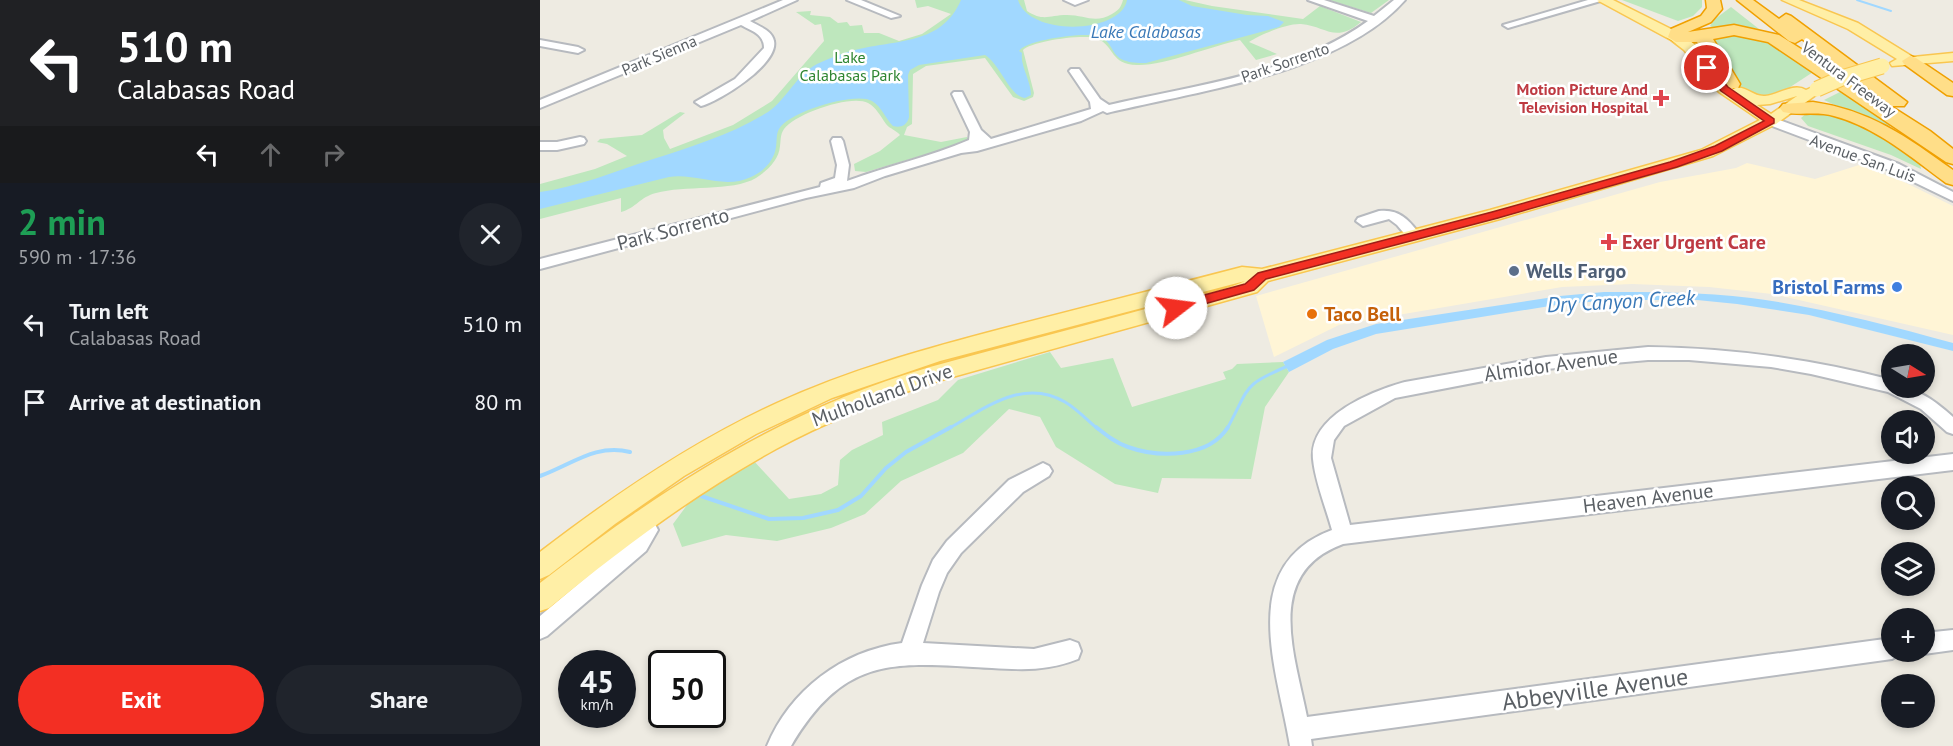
<!DOCTYPE html>
<meta charset="utf-8">
<style>
:root{--surface:#171b24;--page:#20242c;--text:#f1f3f6;--muted:#9ea1a6;--accent:#f32f23}
body{margin:0;font-family:"PT Sans",sans-serif;background:var(--page);color:var(--text);height:100vh;display:flex;flex-direction:column;font-size:22px;white-space:nowrap}
*{box-sizing:border-box;margin:0}
p{font-size:20px;color:var(--muted)}
.icon{flex:none;width:33px;height:33px;fill:none;stroke:currentColor;stroke-width:2;stroke-linecap:round;stroke-linejoin:round}
.map{position:relative;flex:1;overflow:hidden}
.sheet{display:flex;flex-direction:column;background:var(--surface);width:540px}
.sheet>*{flex:none}
.guide{background:#202124;color:#fff;overflow:hidden}
.needle{width:39px;rotate:101deg}
.tools{position:absolute;left:1341px;top:344px;display:grid;gap:12px}
.tools a{display:grid;place-items:center;width:54px;height:54px;border-radius:50%;background:var(--surface);box-shadow:0 3px 9px #0003;font-size:30px}
.speed{position:absolute;left:18px;top:650px;display:flex;gap:12px;font-size:30px;font-weight:700;text-align:center}
.speed>*{display:grid;place-content:center;width:78px;height:78px;border-radius:50%;background:var(--surface);box-shadow:0 3px 9px #0003;line-height:1}
.speed small{font-size:15px;font-weight:400}
.speed .limit{border:3px solid #111;border-radius:9px;background:#fff;color:#111}
.pin{position:absolute;display:grid;place-items:center;width:51px;height:51px;color:#fff;margin:-26px;border:3px solid #fff;border-radius:50%;box-shadow:0 2px 6px #0007}
.me{position:absolute;width:66px;margin:-33px;rotate:75deg;stroke-linejoin:round;filter:drop-shadow(0 0 4px #0008)}
.turn{display:flex;align-items:center;gap:21px;height:126px;padding:0 18px;font-size:27px}
.turn .icon{width:78px;height:78px;stroke-width:2.5}
.turn b{display:block;font-size:42px;line-height:51px}
.lanes{display:flex;align-items:center;height:57px;padding:0 18px;background:#0003;justify-content:center;gap:30px;direction:ltr}
.lanes .off{opacity:.35}
.round{display:grid;place-items:center;flex:none;width:63px;height:63px;border-radius:32px;background:var(--page)}
.summary{display:flex;align-items:center;justify-content:space-between;height:102px;padding:0 18px}
h1{font-size:36px;font-weight:600;line-height:45px;color:#1e9e55}
.primary-button{display:flex;gap:12px;margin-top:auto;padding:12px 18px}
.primary-button a{flex:1;height:69px;border-radius:36px;background:var(--accent);color:#fff;font-size:24px;font-weight:600;line-height:69px;text-align:center}
.primary-button a+a{background:var(--page);color:var(--text)}
ul{padding:0;list-style:none}
li{display:flex;align-items:center;gap:18px;height:78px;padding:0 18px}
li div{flex:1}
li b{display:block;font-size:22px}
li em{font-style:normal}
main{display:flex;flex:1;min-height:0}
.map>svg:first-child{display:block}
.commercial{fill:#fff5d6}
.green{fill:#bee7bd}
.water{fill:#a1d8ff}
.lines{fill:none;stroke-linecap:round;stroke-linejoin:round}
.stream-far2{stroke:#a1d8ff;stroke-width:2}
.stream-far1{stroke:#a1d8ff;stroke-width:3}
.stream{stroke:#a1d8ff;stroke-width:4}
.minor-casing{stroke:#b7babf;stroke-width:4}
.major-casing{stroke:#f9c650;stroke-width:3}
.highway-casing{stroke:#f0a000;stroke-width:3}
.minor{fill:#fff;fill-rule:evenodd}
.major{fill:#ffefa6;fill-rule:evenodd}
.highway{fill:#ffde88;fill-rule:evenodd}
.major-bridge-casing{stroke:#f9c650;stroke-width:17;stroke-linecap:butt}
.major-bridge{stroke:#ffefa6;stroke-width:15}
.route{fill:#f32f23;stroke:#9e1f17;stroke-width:1.5}
.health-dot{fill:#e0444e;stroke:#fff;stroke-width:2}
.service-dot{fill:#5c6f8a;stroke:#fff;stroke-width:2}
.shop-dot{fill:#3f7fe0;stroke:#fff;stroke-width:2}
.food-dot{fill:#e8710a;stroke:#fff;stroke-width:2}
.labels{text-anchor:middle;dominant-baseline:central;stroke-width:5;stroke-linejoin:round;paint-order:stroke}
.far-street-label{font-size:16px;fill:#5a5f64;stroke:#fff}
.far-park-label{font-size:16px;fill:#2f8632;stroke:#fff}
.far-health-label{font-size:16px;font-weight:bold;fill:#be3a42;stroke:#fff;text-anchor:end}
.far-water-label{font-size:18px;font-style:italic;fill:#3978b7;stroke:#fff}
.street-label{font-size:20px;fill:#5a5f64;stroke:#fff}
.health-label{font-size:20px;font-weight:bold;fill:#be3a42;stroke:#fff;text-anchor:start}
.service-label{font-size:20px;font-weight:bold;fill:#4e5e75;stroke:#fff;text-anchor:start}
.shop-label{font-size:20px;font-weight:bold;fill:#366cbe;stroke:#fff;text-anchor:end}
.food-label{font-size:20px;font-weight:bold;fill:#c56008;stroke:#fff;text-anchor:start}
.water-label{font-size:21px;font-style:italic;fill:#3978b7;stroke:#fff}
.near-street-label{font-size:24px;fill:#5a5f64;stroke:#fff}
</style>
<main>
<section class="sheet">
<div class="guide">
<div class="turn"><svg class="icon" aria-label="left" viewBox="0 0 24 24"><path d="M17 20v-9H6M10 6l-5 5 5 5"/></svg><div><b>510 m</b>Calabasas Road</div></div>
<div class="lanes"><svg class="icon" aria-label="left" viewBox="0 0 24 24"><path d="M17 20v-9H6M10 6l-5 5 5 5"/></svg><svg class="icon off" aria-label="ahead" viewBox="0 0 24 24"><path d="M12 20V5M6 11l6-6 6 6"/></svg><svg class="icon off" aria-label="right" viewBox="0 0 24 24"><path d="M7 20v-9h11M14 6l5 5-5 5"/></svg></div>
</div>
<div class="summary"><div><h1>2 min</h1><p>590 m · 17:36</p></div><a class="round"><svg class="icon" aria-label="close" viewBox="0 0 24 24"><path d="M6 6l12 12M18 6L6 18"/></svg></a></div>
<ul>
<li><svg class="icon" aria-label="left" viewBox="0 0 24 24"><path d="M17 20v-9H6M10 6l-5 5 5 5"/></svg><div><b>Turn left</b><p>Calabasas Road</p></div><em>510 m</em></li>
<li><svg class="icon" aria-label="arrive" viewBox="0 0 24 24"><path d="M6 21V4h12l-3 4 3 4H6"/></svg><div><b>Arrive at destination</b></div><em>80 m</em></li>
</ul>
<div class="primary-button"><a>Exit</a><a>Share</a></div>
</section>
<div class="map">
<svg width="1413" height="746" viewBox="0 0 1413 746">
<rect width="100%" height="100%" fill="#eeebe2"/>
<path class="commercial" d="M1207,163l68,16 44,-14 43,16 51,25v129l-181,-41 -63,-7 -77,-3 -70,3 -223,38 -65,32 -18,-61 404,-114 76,-14z"/>
<g class="green">
<path d="M375,0h109l3,11c17,11 22,4 40,4 18,0 28,9 45,-1 7,-4 9,-7 11,-14h62l27,6 91,13 17,-13 41,16c-26,22 -35,4 -60,2 -13,-1 -42,11 -52,18l28,12 -21,6 -16,-20c-29,6 -76,26 -103,25 -27,-1 -22,-18 -39,-26 -11,-6 -67,2 -75,11l11,43 -1,4 -9,4 -11,-4 -28,-39 -59,8 -13,8 -1,50 -5,3 -3,8 37,7 26,-5 1,2 -3,4 -99,29 -11,-1 -1,-7 26,-13 20,-16c-4,-5 -10,-6 -14,-11 -5,-7 -10,-17 -18,-21 -17,-9 -73,11 -84,26 -4,6 -3,11 -4,17 -1,14 -13,25 -24,32 -24,14 -72,7 -100,15 -16,4 -20,15 -35,19v-14l-81,21v-35l55,-15 32,-13 -20,-12 -10,-2 3,-3 42,-4 38,-23 5,1 -22,17 1,8 6,11 63,-24 39,-24 52,-60 -3,-17 -6,1 -19,-13 15,-1 -1,4 20,2 8,6 9,-1 3,4 12,-1 2,8h15l20,8 23,-7 29,-20 -23,-8 -11,2z"/>
<path d="M789,0h60l-18,13z"/>
<path d="M1082,0h80v7l-9,9 -15,5z"/>
<path d="M1191,7l28,22 -23,-3 -22,2 -4,-2 5,-7z"/>
<path d="M1203,34l25,5 47,32c-13,8 -26,18 -40,24 -32,15 -51,-28 -62,-50l3,-8z"/>
<path d="M1302,91l49,34 -7,3 -60,-28z"/>
<path d="M1268,112c43,2 76,27 112,51l1,6 -30,-14 -83,-29 -7,-8z"/>
<path d="M510,352l11,16 52,-10 19,49 94,-28 -3,-7 9,-3 5,-5 46,-2 6,10 -24,35 -14,72 -89,-1 -4,15 -43,-9 -59,-37 -16,-30 -31,-8 -46,44 -62,28 -36,33 -34,14 -54,13 -51,-6 -44,12 -9,-23 20,-27 60,-37 36,39 32,-5 17,-9 2,-25 12,-10 31,-15 -1,-13 56,-22 20,-20z"/>
</g>
<g class="water">
<path d="M421,0h57c11,37 103,34 109,0h52l13,6 55,9 21,1 16,6 -5,5 -133,36c-42,1 -26,-20 -49,-27 -14,-4 -72,4 -78,15l3,2c-2,13 9,28 9,42l-6,3c-15,-1 -25,-34 -40,-43l-66,10 -9,5 -2,5 1,42c-2,9 -9,11 -16,9 -8,-8 -11,-19 -21,-25 -16,-10 -84,11 -93,28 -3,5 -2,12 -3,18 -2,14 -12,24 -25,30 -27,13 -54,-4 -82,0l-129,32v-17c37,-5 74,-20 110,-32 40,-13 81,-25 118,-48 19,-13 28,-37 49,-48 15,-7 31,-13 47,-16 39,-8 79,-6 97,-48z"/>
<path d="M1064,292c49,0 98,0 147,6 68,9 136,27 202,45v8l-144,-36 -72,-11 -40,-4h-82l-53,4 -186,30 -43,15 -44,23 -6,-10 44,-22 49,-16 184,-28z"/>
</g>
<g class="lines">
<path class="stream-far2" d="M1317,0l34,11"/>
<g class="stream-far1">
<path d="M408,429c36,-20 75,-52 117,-27 12,7 22,18 33,27"/>
<path d="M687,429c24,-44 14,-43 63,-64"/>
</g>
<g class="stream">
<path d="M556,427c10,8 20,16 32,20 31,11 81,11 100,-20"/>
<path d="M0,476c31,-11 56,-33 90,-24"/>
<path d="M161,496l68,23 34,-1 35,-8 23,-14 25,-28 20,-16 45,-25"/>
</g>
<g class="minor-casing">
<g id="minor">
<path d="M243,0h14l-47,21c8,5 22,9 24,20 5,23 -54,60 -73,65l-6,-4 40,-23 29,-31c0,-14 -12,-17 -23,-23l-201,83v-8z"/>
<path d="M307,0h14l39,16 -9,2z"/>
<path d="M524,0h24l-13,5z"/>
<path d="M768,0h16l50,16 20,-16h11c-64,73 -207,91 -298,113l-4,-2 -22,10 -104,30 -16,2 -76,23 -31,12 -48,10 -266,71v-10l280,-72 1,-4 14,-5 2,-13 -6,-24 2,-3h8l2,3 6,24 -2,16c40,-15 83,-24 122,-41l1,-8 -18,-38 2,-2h8l19,38 10,9 100,-30 -1,-7 -21,-31 2,-2h8l21,30 9,6c87,-20 185,-31 259,-84z"/>
<path d="M1048,0h16l-96,28 -5,-3z"/>
<path d="M0,40l38,7 6,3 -6,3 -38,-7z"/>
<path d="M1231,117l128,47 54,28v9l-64,-31 -122,-46 -2,-3z"/>
<path d="M40,137l4,1 2,3 -2,3 -27,6h-17v-8h17z"/>
<path d="M839,211c19,-2 28,7 39,21l2,3 -2,3h-10l-11,-13 -8,-6 -26,7 -7,-5 2,-3z"/>
<path d="M1108,347c84,1 163,12 244,33v7c25,0 42,13 61,30v17l-6,-2 -26,-23 -33,-17 -77,-18 -40,-7 -82,-7h-41l-102,9 -151,29 -51,28 -10,14 -3,18 19,67 603,-71v16l-610,74c-80,29 -48,111 -36,173l585,-79v13h9l-2,4 -7,4 -581,80 1,7h-22c-12,-75 -55,-180 42,-216 -6,-22 -17,-49 -19,-71 -4,-43 59,-68 92,-77l141,-25z"/>
<path d="M503,463l6,3 3,5 -3,5 -26,16 -62,61 -14,20 -8,19 -16,51 111,6 36,-9 8,3 3,8 -3,8c-30,12 -55,11 -86,9 -96,-5 -146,-15 -201,78h-24c23,-56 75,-95 135,-103l20,-58 11,-25 14,-19 62,-61z"/>
<path d="M102,511l7,2 9,17 -12,21 -99,85 -7,3v-23l92,-77 6,-9 -5,-11 2,-6z"/>
<path d="M1413,630v20l-29,4 -7,-3h7v-18z"/>
</g>
</g>
<g class="major-casing">
<g id="major">
<path d="M1057,0h16l68,34 13,10 39,45c12,-5 19,8 32,7 13,-1 29,-14 41,-6l11,-5 7,4 -48,35 -63,32 -213,63 -232,62 -11,11 -326,91c-53,19 -106,39 -155,66 -82,45 -155,100 -227,159l-9,3v-28c118,-92 244,-174 390,-216 73,-20 146,-39 219,-59 29,-8 70,-15 96,-27l-305,80 -108,37 -76,36 -72,42 -69,48 -66,51 -9,4v-27c74,-57 152,-110 237,-149 72,-33 148,-54 224,-74 80,-21 161,-41 241,-62l20,2 228,-59 211,-60 59,-30 -41,-28 -35,-42 -13,-10zM1257,96l-26,18 -14,-9 13,-1z"/>
<path d="M1242,0h17l59,23 55,34 40,-4v8l-61,5 -2,-3 7,-4 -49,-30z"/>
</g>
</g>
<g class="highway-casing">
<g id="highway">
<path d="M1166,0h14l2,9 -11,13 -23,10 46,-7 45,10 151,96 23,18v15l-7,-2 -178,-120 -34,-7 -21,4 27,45 -2,4h-12l-29,-46h-21l-8,-5 3,-8 30,-13 6,-8z"/>
<path d="M1197,0h16l26,19 7,-5 5,2 116,86 -3,4h-12l-90,-67 -7,4 -6,-2z"/>
<path d="M1370,56l6,2 37,25v13l-6,-1 -43,-31 -2,-3z"/>
<path d="M1273,102c57,8 94,35 140,68v15l-7,-2c-34,-25 -70,-56 -112,-67 -17,-5 -35,0 -51,-4l-3,-4 3,-4z"/>
</g>
</g>
<use href="#minor" class="minor"/>
<use href="#major" class="major"/>
<use href="#highway" class="highway"/>
<g class="major-bridge-casing">
<path id="major-bridge" d="M1277,89l25,-11 40,-12"/>
</g>
<use href="#major-bridge" class="major-bridge"/>
</g>
<path class="route" d="M1163,66h7l18,21 46,32v4l-52,28 -45,16 -179,51 -232,61 -12,11 -78,22 -7,-4 2,-4 74,-20 13,-11 234,-61 178,-50 45,-16 49,-25 -43,-30 -18,-21z"/>
<g class="health-dot">
<path d="M1118 89h6v6h6v6h-6v6h-6v-6h-6v-6h6z"/>
<path d="M1066 233h6v6h6v6h-6v6h-6v-6h-6v-6h6z"/>
</g>
<circle class="service-dot" cx="974" cy="271" r="6"/>
<circle class="shop-dot" cx="1357" cy="287" r="6"/>
<circle class="food-dot" cx="772" cy="314" r="6"/>
<g class="labels">
<g class="far-street-label">
<text transform="translate(119 55) rotate(-23)">Park Sienna</text>
<text transform="translate(745 62) rotate(-19)">Park Sorrento</text>
<text transform="translate(1309 79) rotate(37)">Ventura Freeway</text>
<text transform="translate(1323 158) rotate(20)">Avenue San Luis</text>
</g>
<g class="far-park-label">
<text x="310" y="57">Lake<tspan x="310" dy="18">Calabasas Park</tspan></text>
</g>
<g class="far-health-label">
<text x="1108" y="89">Motion Picture And<tspan x="1108" dy="18">Television Hospital</tspan></text>
</g>
<g class="far-water-label">
<text x="606" y="31">Lake Calabasas</text>
</g>
<g class="street-label">
<text transform="translate(133 229) rotate(-15)">Park Sorrento</text>
<text transform="translate(1011 365) rotate(-8)">Almidor Avenue</text>
<text transform="translate(342 395) rotate(-20)">Mulholland Drive</text>
<text transform="translate(1108 498) rotate(-7)">Heaven Avenue</text>
</g>
<g class="health-label">
<text x="1082" y="242">Exer Urgent Care</text>
</g>
<g class="service-label">
<text x="986" y="271">Wells Fargo</text>
</g>
<g class="shop-label">
<text x="1345" y="287">Bristol Farms</text>
</g>
<g class="food-label">
<text x="784" y="314">Taco Bell</text>
</g>
<g class="water-label">
<text transform="translate(1081 301) rotate(-3)">Dry Canyon Creek</text>
</g>
<g class="near-street-label">
<text transform="translate(1055 689) rotate(-8)">Abbeyville Avenue</text>
</g>
</g>
</svg>
<div class="tools">
<a><svg class="needle" viewBox="-14 -14 28 28"><path d="M0-13l5 13h-10z" fill="#e53935"/><path d="M0 13l5-13h-10z" fill="#9ea1a6"/></svg></a>
<a><svg class="icon" aria-label="sound" viewBox="0 0 24 24"><path d="M4 9h4l5-4v14l-5-4H4zM17 9q2 3 0 6"/></svg></a>
<a><svg class="icon" aria-label="search" viewBox="0 0 24 24"><circle cx="10" cy="10" r="6"/><path d="M15 15l6 6"/></svg></a>
<a><svg class="icon" aria-label="layers" viewBox="0 0 24 24"><path d="M12 4l9 5-9 5-9-5zM3 14l9 5 9-5"/></svg></a>
<a>+</a>
<a>−</a>
</div>
<div class="speed"><div>45<small>km/h</small></div><div class="limit">50</div></div>
<div class="pin" style="left:1167px;top:68px;background:#d93025"><svg class="icon" aria-label="arrive" viewBox="0 0 24 24"><path d="M6 21V4h12l-3 4 3 4H6"/></svg></div>
<svg class="me" style="left:636px;top:308px" viewBox="-20 -20 40 40"><circle r="19" fill="#fff"/><path d="M0-13L10 11 0 6-10 11z" fill="#f32f23"/></svg>
</div>
</main>
